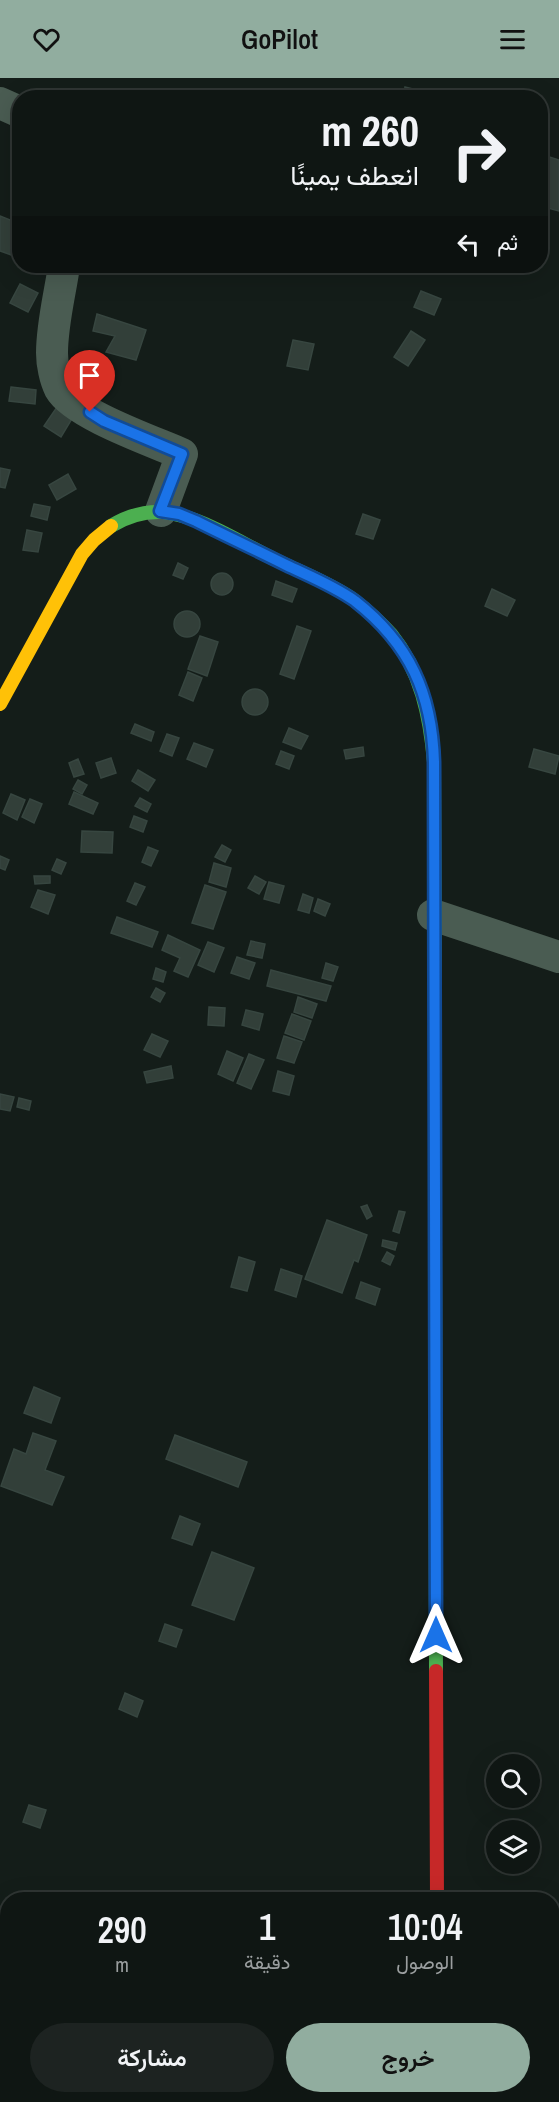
<!DOCTYPE html>
<html lang="ar">
<meta charset="utf-8">
<style>
:root{--surface:#0f1613;--page:#1d2321;--text:#f1f3f6;--muted:#9b9fa0;--line:#2f3533;--accent:#91ad9f}
body{margin:0;font-family:"Archivo Narrow",Vazirmatn,sans-serif;background:var(--page);color:var(--text);direction:rtl;height:100vh;display:flex;flex-direction:column;font-size:22px;white-space:nowrap}
*{box-sizing:border-box;margin:0}
p{font-size:20px;color:var(--muted)}
.icon{flex:none;width:33px;height:33px;fill:none;stroke:currentColor;stroke-width:2;stroke-linecap:round;stroke-linejoin:round}
.map{position:relative;flex:1;overflow:hidden;direction:ltr}
.details{position:absolute;left:0px;top:1814px;width:560px;height:212px;display:flex;flex-direction:column;background:var(--surface);border-radius:24px 24px 0 0;box-shadow:0 6px 24px #0002,0 0 0 2px var(--line);direction:rtl}
.details>*{flex:none}
.hud{position:absolute;left:12px;top:12px;width:536px;height:183px;border-radius:24px;box-shadow:0 6px 24px #0002,0 0 0 2px var(--line);direction:rtl;background:#0f1613;color:var(--text);overflow:hidden}
.fabs{position:absolute;left:486px;top:1676px;display:grid;gap:12px}
.fabs a{display:grid;place-items:center;width:54px;height:54px;border-radius:50%;background:var(--surface);box-shadow:0 6px 24px #0002,0 0 0 2px var(--line);font-size:30px}
.pin{position:absolute;display:grid;place-items:center;width:51px;height:51px;color:#fff;margin:-62px -26px;border-radius:50% 50% 50% 0;rotate:-45deg;box-shadow:0 0 6px #0007}
.pin .icon{rotate:45deg}
.me{position:absolute;width:66px;margin:-33px;rotate:0deg;stroke-linejoin:round;filter:drop-shadow(0 0 4px #0008)}
.turn{display:flex;align-items:center;gap:21px;height:126px;padding:0 30px;font-size:27px}
.turn .icon{width:78px;height:78px;stroke-width:2.5}
.turn b{display:block;font-size:42px;line-height:51px}
.then{display:flex;align-items:center;height:57px;padding:0 30px;background:#0003;gap:12px;font-size:22px}
.eta{display:flex;justify-content:space-evenly;align-items:center;height:102px;text-align:center}
.eta b{font-size:36px;font-weight:600;line-height:42px}
.button{display:flex;gap:12px;margin-top:auto;padding:12px 30px}
.button a{flex:1;height:69px;border-radius:36px;background:var(--accent);color:#111;font-size:24px;font-weight:600;line-height:69px;text-align:center}
.button a+a{background:var(--page);color:var(--text)}
header{display:flex;justify-content:space-between;align-items:center;height:78px;padding:0 30px;background:var(--accent);color:#111;font-size:27px;font-weight:600}
.map>svg:first-child{display:block}
.building{fill:#323f39;stroke:#374640;stroke-width:1.5}
.lines{fill:none;stroke-linecap:round;stroke-linejoin:round}
.street{stroke:#4a5c52;stroke-width:32}
.fast{stroke:#4caf50;stroke-width:14}
.slow{stroke:#ffc107;stroke-width:14}
.jam{stroke:#c62828;stroke-width:14}
.route-casing{stroke:#114b97;stroke-width:15}
.route{stroke:#1a73e8;stroke-width:10}
</style>
<header><svg class="icon" aria-label="menu" viewBox="0 0 24 24"><path d="M4 6h16M4 12h16M4 18h16"/></svg>GoPilot<svg class="icon" aria-label="heart" viewBox="0 0 24 24"><path d="M12 20l-8-8c-3-5 5-10 8-4 3-6 11-1 8 4z"/></svg></header>
<div class="map">
<svg width="559" height="2024" viewBox="0 0 559 2024">
<rect width="100%" height="100%" fill="#141d19"/>
<g class="building">
<path d="M405,9l16,4 -2,7h-16z"/>
<path d="M540,76l19,6v51l-19,-5z"/>
<path d="M0,138l20,8v27l-3,6 -17,-6z"/>
<path d="M20,206l18,9 -10,19 -18,-9z"/>
<path d="M421,213l20,8 -7,16 -20,-8z"/>
<path d="M97,236l49,16 -10,30 -30,-8 9,-16 -22,-5z"/>
<path d="M411,253l14,9 -17,26 -14,-9z"/>
<path d="M293,262l21,4 -6,26 -21,-4z"/>
<path d="M11,309l25,3 -1,14 -26,-3z"/>
<path d="M57,329l16,10 -12,20 -17,-11z"/>
<path d="M0,390l10,2 -5,18 -5,-1z"/>
<path d="M68,396l8,15 -19,11 -8,-15z"/>
<path d="M34,426l16,3 -3,13 -16,-4z"/>
<path d="M363,436l17,6 -7,19 -17,-5z"/>
<path d="M27,452l15,3 -4,19 -15,-2z"/>
<path d="M178,485l10,5 -5,11 -10,-4z"/>
<circle cx="222" cy="506" r="11"/>
<path d="M276,503l21,8 -5,13 -20,-7z"/>
<path d="M492,511l23,11 -8,16 -22,-10z"/>
<circle cx="187" cy="546" r="13"/>
<path d="M297,548l14,5 -17,48 -14,-5z"/>
<path d="M200,558l18,6 -11,34 -19,-7z"/>
<path d="M188,594l14,6 -9,23 -14,-6z"/>
<circle cx="255" cy="624" r="13"/>
<path d="M135,646l19,8 -3,9 -20,-8z"/>
<path d="M289,650l19,8 -7,13 -18,-7z"/>
<path d="M167,656l12,4 -7,18 -12,-5z"/>
<path d="M194,665l19,7 -7,17 -19,-8z"/>
<path d="M363,669l1,9 -18,3 -2,-9z"/>
<path d="M534,671l25,7 -4,18 -26,-7z"/>
<path d="M281,673l13,5 -5,13 -13,-5z"/>
<path d="M111,680l5,15 -15,5 -5,-15z"/>
<path d="M78,681l6,15 -10,3 -5,-14z"/>
<path d="M138,692l17,10 -7,11 -16,-10z"/>
<path d="M78,702l9,5 -5,9 -9,-5z"/>
<path d="M74,714l24,11 -5,11 -24,-10z"/>
<path d="M11,716l14,6 -8,20 -14,-7z"/>
<path d="M140,720l11,6 -4,8 -12,-6z"/>
<path d="M30,721l12,5 -8,19 -12,-6z"/>
<path d="M134,738l13,5 -4,11 -13,-5z"/>
<path d="M82,753l31,1 -1,21 -31,-1z"/>
<path d="M222,767l9,5 -6,12 -10,-5z"/>
<path d="M148,769l10,4 -7,15 -9,-4z"/>
<path d="M0,778l9,4 -4,10 -5,-2z"/>
<path d="M57,781l9,4 -5,11 -9,-4z"/>
<path d="M214,785l17,5 -5,19 -17,-5z"/>
<path d="M34,798h16v7l-15,1z"/>
<path d="M255,798l11,6 -7,12 -11,-6z"/>
<path d="M269,804l15,4 -5,17 -15,-4z"/>
<path d="M135,805l10,4 -9,18 -9,-4z"/>
<path d="M205,807l21,7 -13,37 -21,-6z"/>
<path d="M38,812l17,5 -7,19 -17,-7z"/>
<path d="M303,816l10,4 -4,15 -11,-3z"/>
<path d="M318,821l12,5 -5,12 -11,-5z"/>
<path d="M117,839l41,15 -6,15 -41,-14z"/>
<path d="M168,857l32,15 -12,27 -14,-6 6,-13 -18,-8z"/>
<path d="M251,863l14,3 -3,14 -15,-3z"/>
<path d="M208,864l16,6 -10,24 -16,-7z"/>
<path d="M237,879l18,6 -6,16 -18,-6z"/>
<path d="M326,885l12,4 -5,14 -11,-3z"/>
<path d="M156,890l10,4 -3,10 -10,-3z"/>
<path d="M271,892l60,16 -5,15 -59,-15z"/>
<path d="M156,910l9,5 -5,9 -9,-5z"/>
<path d="M298,919l19,7 -5,14 -18,-6z"/>
<path d="M209,929l16,1 -1,18 -16,-1z"/>
<path d="M246,932l17,4 -4,16 -17,-5z"/>
<path d="M292,936l19,7 -7,19 -19,-7z"/>
<path d="M152,956l16,7 -8,16 -16,-7z"/>
<path d="M284,958l18,6 -8,21 -17,-5z"/>
<path d="M227,973l16,7 -10,23 -15,-7z"/>
<path d="M249,976l15,6 -13,29 -14,-6z"/>
<path d="M171,988l2,12 -26,5 -3,-11z"/>
<path d="M278,993l16,5 -5,19 -16,-4z"/>
<path d="M0,1016l14,3 -4,14 -10,-2z"/>
<path d="M19,1020l12,3 -2,9 -12,-3z"/>
<path d="M367,1127l5,11 -5,3 -6,-12z"/>
<path d="M399,1133l6,1 -6,21 -6,-2z"/>
<path d="M327,1142l40,15 -9,27 -4,-2 -12,33 -37,-14z"/>
<path d="M383,1162l14,3 -2,7 -13,-4z"/>
<path d="M387,1174l7,4 -4,9 -8,-4z"/>
<path d="M239,1179l16,5 -8,29 -16,-4z"/>
<path d="M281,1191l21,7 -6,21 -21,-7z"/>
<path d="M361,1204l19,7 -5,16 -19,-7z"/>
<path d="M34,1309l26,11 -9,25 -27,-10z"/>
<path d="M33,1355l23,8 -11,29 19,7 -12,28 -51,-19 13,-37 12,5z"/>
<path d="M175,1357l72,27 -9,25 -72,-28z"/>
<path d="M180,1438l20,8 -8,21 -20,-7z"/>
<path d="M212,1474l42,16 -20,52 -42,-15z"/>
<path d="M165,1546l17,6 -6,17 -17,-6z"/>
<path d="M125,1615l18,8 -6,16 -18,-8z"/>
<path d="M29,1727l17,5 -6,18 -17,-6z"/>
<path d="M555,1907l4,1v17l-7,-4v-8z"/>
<path d="M93,2018h21l-2,6h-22z"/>
</g>
<g class="lines">
<g class="street">
<path d="M0,25l20,9"/>
<path d="M64,188c-4,28 -12,58 -12,87 0,11 3,26 8,36 14,25 95,53 122,65l-21,57"/>
<path d="M433,837l126,42"/>
<path d="M438,2018v6"/>
</g>
<g class="fast">
<path d="M111,448c16,-10 33,-15 52,-14 38,4 79,32 113,48 26,13 54,23 78,40 13,10 26,22 37,34 30,37 39,82 43,128l1,224"/>
<path d="M435,1162l1,431"/>
</g>
<g class="slow">
<path d="M0,626l82,-150 12,-14 17,-14"/>
<path d="M435,908v254"/>
</g>
<path class="jam" d="M436,1593l1,228"/>
</g>
<g class="lines">
<g class="route-casing">
<path id="route" d="M90,334l14,9 78,33 -22,57 19,3 17,7c30,15 60,29 90,44 23,11 48,21 69,36 55,43 77,93 79,161l2,873"/>
</g>
<use href="#route" class="route"/>
</g>
</svg>
<div class="fabs">
<a><svg class="icon" aria-label="search" viewBox="0 0 24 24"><circle cx="10" cy="10" r="6"/><path d="M15 15l6 6"/></svg></a>
<a><svg class="icon" aria-label="layers" viewBox="0 0 24 24"><path d="M12 4l9 5-9 5-9-5zM3 14l9 5 9-5"/></svg></a>
</div>
<div class="pin" style="left:90px;top:334px;background:#d93025"><svg class="icon" aria-label="arrive" viewBox="0 0 24 24"><path d="M6 21V4h12l-3 4 3 4H6"/></svg></div>
<svg class="me" style="left:436px;top:1557px" viewBox="-20 -20 40 40"><path d="M0-17L14 15 0 8-14 15z" fill="#1a73e8" stroke="#fff" stroke-width="4"/></svg>
<div class="hud">
<div class="turn"><svg class="icon" aria-label="right" viewBox="0 0 24 24"><path d="M7 20v-9h11M14 6l5 5-5 5"/></svg><div><b>260 m</b>انعطف يمينًا</div></div>
<div class="then">ثم<svg class="icon" aria-label="left" viewBox="0 0 24 24"><path d="M17 20v-9H6M10 6l-5 5 5 5"/></svg></div>
</div>
<section class="details">
<div class="eta">
<div><b>10:04</b><p>الوصول</p></div>
<div><b>1</b><p>دقيقة</p></div>
<div><b>290</b><p>m</p></div>
</div>
<div class="button"><a>خروج</a><a>مشاركة</a></div>
</section>
</div>
